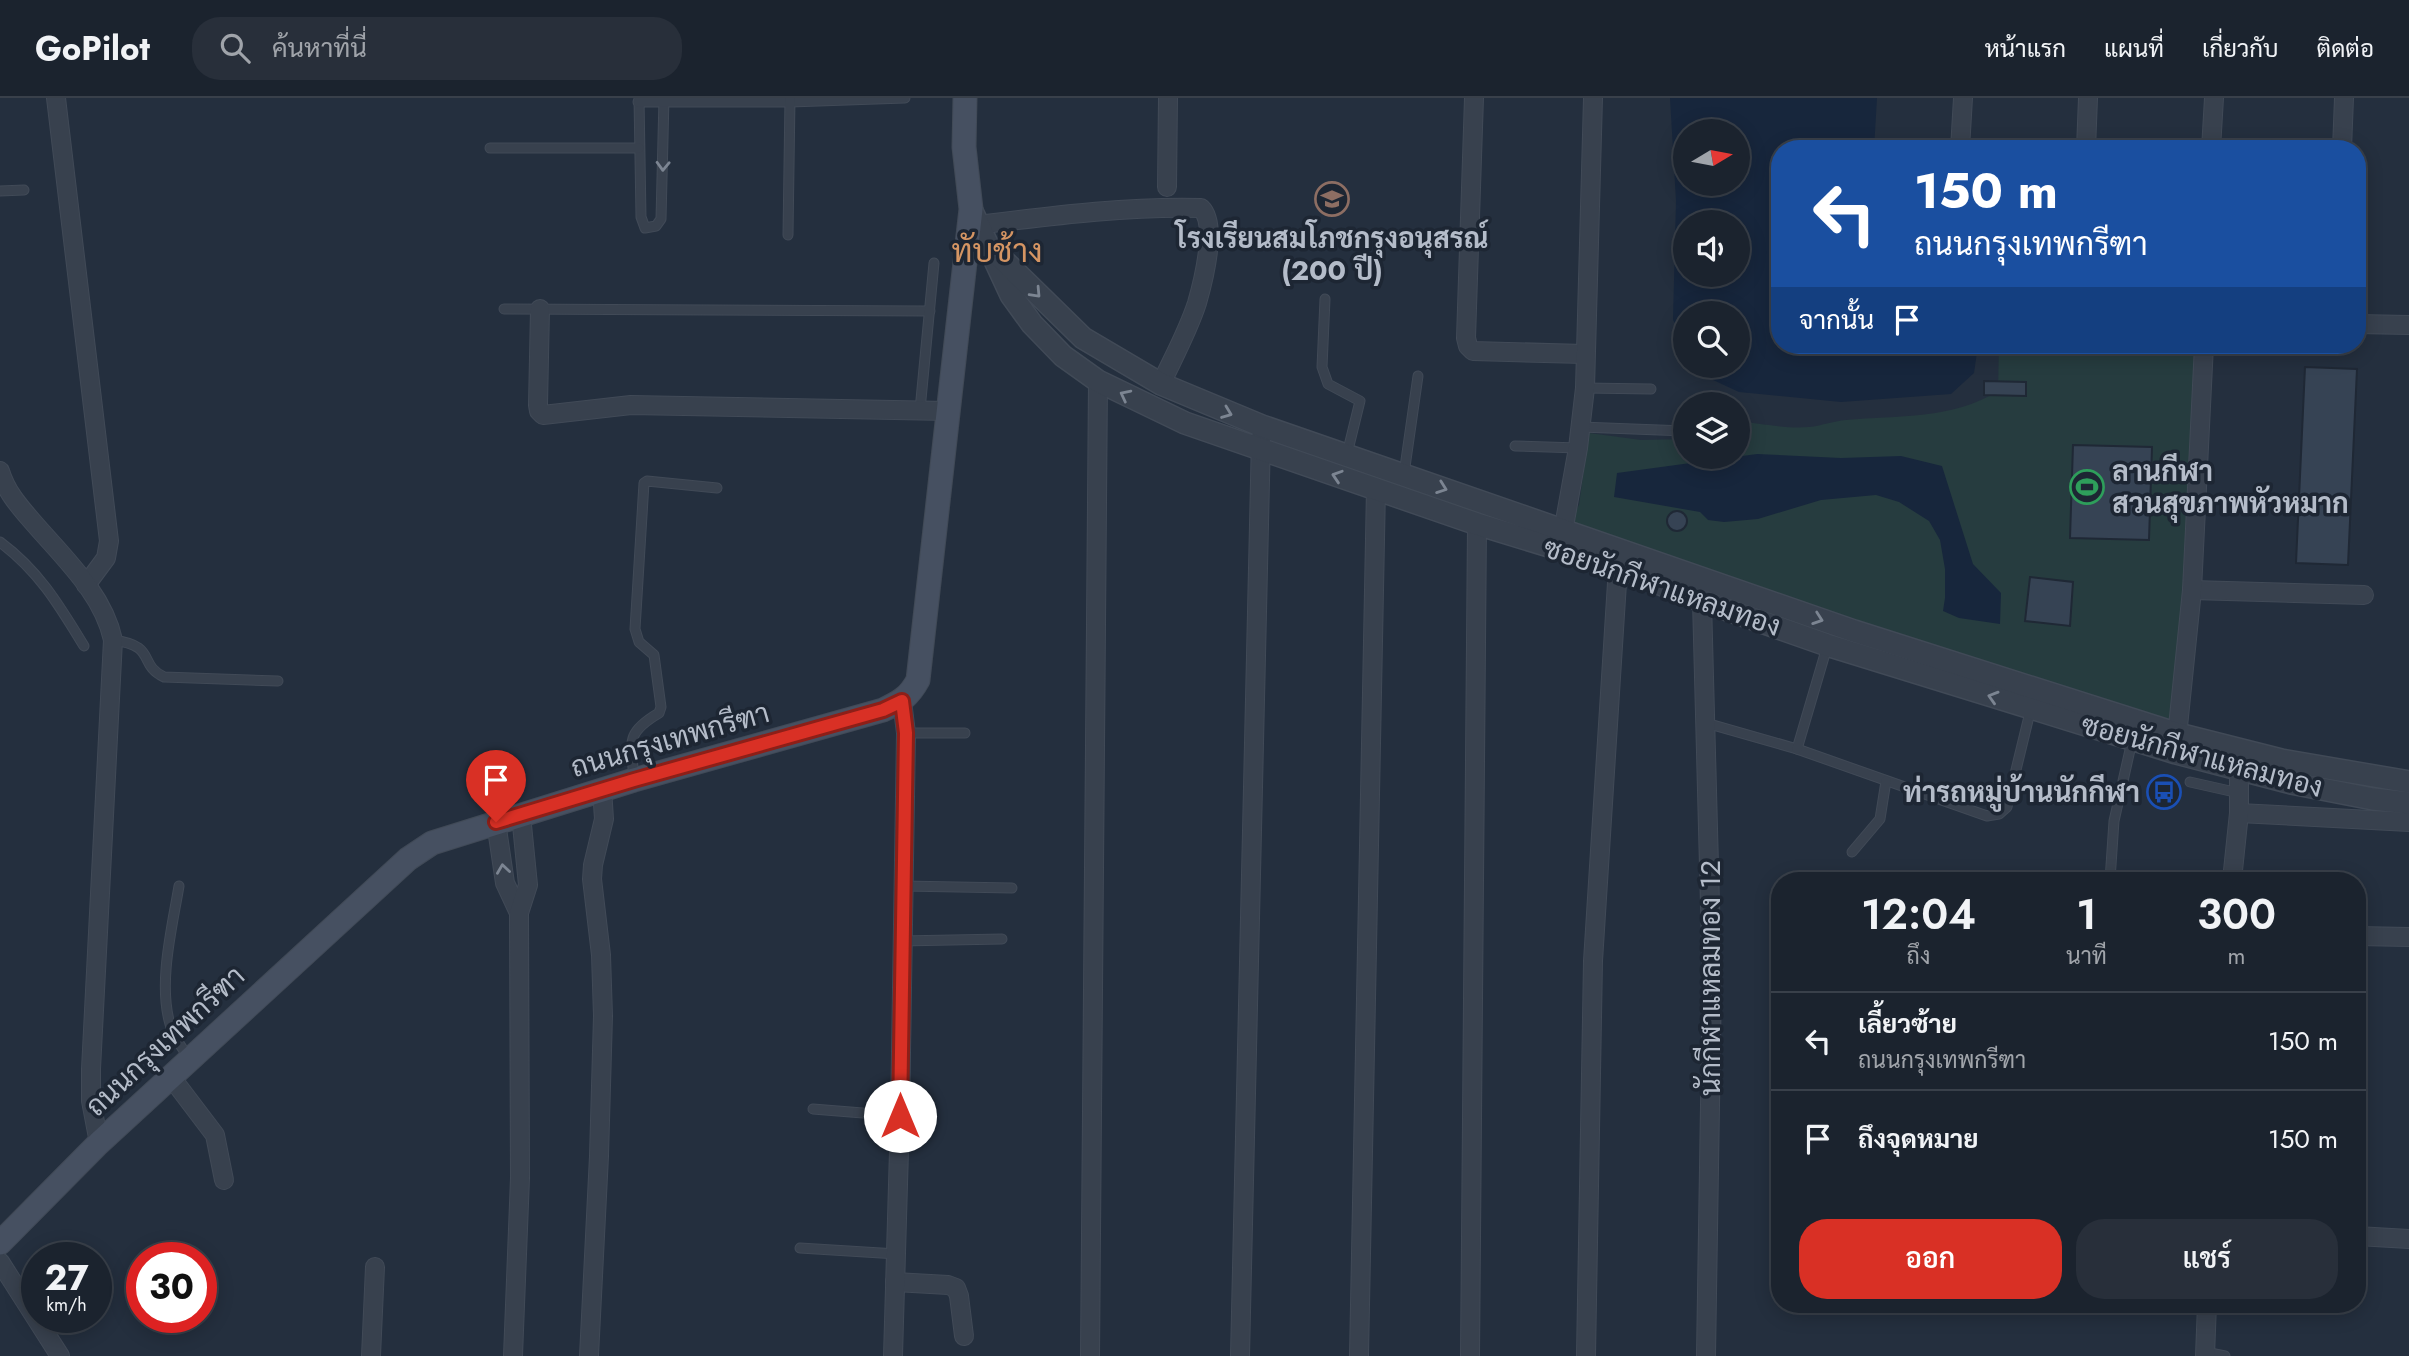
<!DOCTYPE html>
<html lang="th">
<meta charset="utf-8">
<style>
:root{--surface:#1b232e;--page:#282f3a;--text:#f1f3f6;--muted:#a0a4aa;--line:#39404a;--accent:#d93025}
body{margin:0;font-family:Jost,Sarabun,sans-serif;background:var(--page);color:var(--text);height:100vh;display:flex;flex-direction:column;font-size:26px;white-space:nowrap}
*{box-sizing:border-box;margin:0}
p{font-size:23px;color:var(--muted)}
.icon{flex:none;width:38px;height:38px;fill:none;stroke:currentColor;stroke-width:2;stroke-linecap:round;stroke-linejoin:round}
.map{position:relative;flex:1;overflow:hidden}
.side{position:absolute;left:1771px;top:774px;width:595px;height:441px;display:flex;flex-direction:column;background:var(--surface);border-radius:28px;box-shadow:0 4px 18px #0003,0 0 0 2px var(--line)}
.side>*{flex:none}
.hud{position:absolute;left:1771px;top:42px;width:595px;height:214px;border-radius:28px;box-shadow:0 4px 18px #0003,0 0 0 2px var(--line);background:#1a4fa0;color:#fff;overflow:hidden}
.needle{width:46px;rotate:80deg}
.controls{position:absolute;left:1673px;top:21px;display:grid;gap:14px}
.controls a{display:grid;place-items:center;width:77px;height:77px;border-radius:50%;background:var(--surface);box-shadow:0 4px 18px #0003,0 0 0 2px var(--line);font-size:35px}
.speed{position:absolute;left:21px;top:1144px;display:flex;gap:14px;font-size:35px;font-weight:700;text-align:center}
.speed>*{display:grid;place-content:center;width:91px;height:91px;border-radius:50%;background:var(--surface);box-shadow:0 4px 18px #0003,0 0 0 2px var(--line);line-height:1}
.speed small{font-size:18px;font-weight:400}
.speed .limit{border:10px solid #d22;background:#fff;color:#111}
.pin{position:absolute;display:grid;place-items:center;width:60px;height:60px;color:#fff;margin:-72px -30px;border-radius:50% 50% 50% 0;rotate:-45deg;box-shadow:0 0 7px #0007}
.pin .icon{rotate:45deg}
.me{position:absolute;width:77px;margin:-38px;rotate:0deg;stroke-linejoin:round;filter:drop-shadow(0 0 5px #0008)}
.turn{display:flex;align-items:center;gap:24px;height:147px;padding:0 28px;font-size:32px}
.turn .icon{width:91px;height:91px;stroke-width:2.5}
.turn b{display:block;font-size:49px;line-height:60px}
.then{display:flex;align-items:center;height:66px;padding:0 28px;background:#0003;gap:14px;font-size:26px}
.eta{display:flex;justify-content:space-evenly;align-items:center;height:119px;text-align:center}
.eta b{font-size:42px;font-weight:600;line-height:49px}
.primary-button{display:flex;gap:14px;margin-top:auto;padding:14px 28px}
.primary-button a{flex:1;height:80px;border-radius:28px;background:var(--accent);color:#fff;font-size:28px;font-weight:600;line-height:80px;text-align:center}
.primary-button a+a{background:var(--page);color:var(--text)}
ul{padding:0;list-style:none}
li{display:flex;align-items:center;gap:21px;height:98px;padding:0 28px;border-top:2px solid var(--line)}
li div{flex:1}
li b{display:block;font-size:26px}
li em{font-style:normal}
header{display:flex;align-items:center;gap:42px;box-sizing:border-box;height:98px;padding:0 35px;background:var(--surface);border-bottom:2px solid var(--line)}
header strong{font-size:33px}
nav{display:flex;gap:38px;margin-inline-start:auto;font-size:24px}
.search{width:490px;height:63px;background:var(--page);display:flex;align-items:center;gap:18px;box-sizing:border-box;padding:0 24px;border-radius:28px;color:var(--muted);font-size:26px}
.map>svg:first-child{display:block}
.green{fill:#263c3f}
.water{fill:#17263c;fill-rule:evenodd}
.building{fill:#364354;stroke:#1f2835;stroke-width:2}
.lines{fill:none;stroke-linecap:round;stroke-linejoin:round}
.service-casing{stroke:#414a57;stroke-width:11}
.minor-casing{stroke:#414a57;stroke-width:20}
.tertiary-casing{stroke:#414a57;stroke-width:24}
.secondary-casing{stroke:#414a57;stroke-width:25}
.service{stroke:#38414e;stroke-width:9}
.minor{stroke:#38414e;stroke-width:18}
.tertiary{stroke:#38414e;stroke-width:21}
.secondary{stroke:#465061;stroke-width:23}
.oneway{stroke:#7c8592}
.route-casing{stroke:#8d1f18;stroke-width:18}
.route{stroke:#d93025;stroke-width:12}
.labels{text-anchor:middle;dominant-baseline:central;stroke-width:7;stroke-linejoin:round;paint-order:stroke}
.poi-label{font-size:28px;font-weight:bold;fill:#b4bcc9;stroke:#1d2633}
.street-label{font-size:28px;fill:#b4bcc9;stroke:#1d2633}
.quarter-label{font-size:32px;fill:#d59563;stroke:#1d2633}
</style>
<header>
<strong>GoPilot</strong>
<div class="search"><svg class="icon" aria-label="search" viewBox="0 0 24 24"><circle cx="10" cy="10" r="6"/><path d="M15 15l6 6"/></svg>ค้นหาที่นี่</div>
<nav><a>หน้าแรก</a><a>แผนที่</a><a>เกี่ยวกับ</a><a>ติดต่อ</a></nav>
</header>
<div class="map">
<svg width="2409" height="1258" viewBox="0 0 2409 1258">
<rect width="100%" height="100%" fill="#242f3e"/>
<path class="green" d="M1999,247h204l-25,389 -615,-202 16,-27 10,-72 52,7 44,-1v18h53v-33l6,-2c21,2 44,7 65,5 12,-1 24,-6 37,-7 52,-5 106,0 152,-29z"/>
<g class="water">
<path d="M1670,0h207l-3,51h-94v196h198l-4,28 -23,21 -110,8 -102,-10 -28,-13 -9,-13h36v-53h-53v26l-12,-19 3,-119zM1685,33h53v53h-53zM1685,124h53v53h-53z"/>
<path d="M1757,356l84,4 60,-2 41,10 31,98 28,29 -1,31 -41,-6 -16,-7 2,-13v-29l-5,-29 -11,-19 -30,-19 -23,-7 -55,5 -63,19 -34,3 -16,-2 -8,-8 -86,-15 3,-24z"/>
</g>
<g class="building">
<path d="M2305,269l52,2 -9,196 -52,-2z"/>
<path d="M1984,283l42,1v14l-42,-1z"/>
<path d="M2073,347l79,2 -3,93 -79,-2z"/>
<circle cx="1677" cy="423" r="10"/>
<path d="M2030,479l43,5 -3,44 -45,-5z"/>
</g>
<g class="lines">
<g class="service-casing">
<g id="service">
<path d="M639,0l2,119 4,11 11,-2 5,-7 3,-121"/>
<path d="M638,4h152l115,-4"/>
<path d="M490,50h149"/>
<path d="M0,93l24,-1"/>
<path d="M788,137l2,-137"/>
<path d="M1325,201l-3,68 6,17 32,17 -13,53"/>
<path d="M504,211l426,2"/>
<path d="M1585,290l66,1"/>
<path d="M920,312l14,-147"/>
<path d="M1581,329l104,4"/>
<path d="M1515,348l63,2"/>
<path d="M1404,376l14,-98"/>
<path d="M0,444c39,29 59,63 84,104"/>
<path d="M113,542c45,6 24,24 51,37l114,4"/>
<path d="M1706,625l91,26 190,67 12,-2 8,-7 24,-99"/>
<path d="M906,635h59"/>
<path d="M1797,651l30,-102"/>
<path d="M634,680c-3,-36 -9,-45 25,-65l2,-6 -7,-52 -15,-13 -4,-13 9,-146 3,-2 70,7"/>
<path d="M2190,684l49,11"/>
<path d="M1852,754l28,-33 6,-38"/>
<path d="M2110,782l4,-59 18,-80"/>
<path d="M179,788c-7,42 -21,97 -9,138 3,12 12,24 19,34"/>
<path d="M903,788l109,2"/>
<path d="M901,843l101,-2"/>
<path d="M813,1011l87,7"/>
<path d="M800,1150l97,6"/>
<path d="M2205,1254l20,4"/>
</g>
</g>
<g class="minor-casing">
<g id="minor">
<path d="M56,0l53,443 -3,17 -20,27"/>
<path d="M1474,0l-8,240 2,8 5,5 111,3"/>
<path d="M1960,51l3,-51"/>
<path d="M2086,51l2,-51"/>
<path d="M2211,51l3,-51"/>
<path d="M2342,51l2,-51"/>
<path d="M1167,89l1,-89"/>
<path d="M977,127c74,-9 150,-19 224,-17 17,16 2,74 -4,95 -9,28 -24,55 -36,81"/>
<path d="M540,211l-2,96 1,6 4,4 88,-10 316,6"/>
<path d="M2357,226l52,1"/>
<path d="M0,373c6,20 18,34 32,50 30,35 71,72 81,119l-22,429v32l8,42"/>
<path d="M1563,434l15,-84 7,-60 8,-290"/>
<path d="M2192,492l172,5"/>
<path d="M1702,503l10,379 -6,376"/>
<path d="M2176,648l16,-156 12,-245"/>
<path d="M2239,715l170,9"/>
<path d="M496,724l9,61 14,30"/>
<path d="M2232,782l7,-67v-43"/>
<path d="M2357,838l52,1"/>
<path d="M171,979l44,58 9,45"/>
<path d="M2357,1138l52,3"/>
<path d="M0,1164l60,94"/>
<path d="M895,1184l53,3 8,3 3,8 5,40"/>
<path d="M371,1258l4,-89"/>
<path d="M513,1258l7,-178 -1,-265 9,-28 -7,-70"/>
<path d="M589,1258l10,-200 4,-140 -2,-61 -9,-76 1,-14 11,-46 -2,-30"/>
<path d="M893,1258l7,-240 6,-383 -4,-32"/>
<path d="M1090,1258l8,-975"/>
<path d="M1240,1258l21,-919"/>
<path d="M1359,1258l17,-868"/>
<path d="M1470,1258l7,-832"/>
<path d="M1586,1258l7,-395 25,-394"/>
<path d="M2205,1258l2,-52"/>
</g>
</g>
<g class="tertiary-casing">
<g id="tertiary">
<path d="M971,111l40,86 21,29 31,32 35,25 87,42 292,101 141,43 84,34 125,44 204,63 145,45 115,30 82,16 36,4"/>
<path d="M994,153l89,87 78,46 101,42 592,205 324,103 103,26 128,22"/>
</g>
</g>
<g class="secondary-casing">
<path id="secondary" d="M0,1145l99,-100 309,-284 24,-16 202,-63 249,-70c17,-8 26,-13 35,-30l53,-471 -7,-62 1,-49"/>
</g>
<use href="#service" class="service"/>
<use href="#minor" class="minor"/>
<use href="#tertiary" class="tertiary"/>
<use href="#secondary" class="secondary"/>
</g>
<defs><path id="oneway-chevron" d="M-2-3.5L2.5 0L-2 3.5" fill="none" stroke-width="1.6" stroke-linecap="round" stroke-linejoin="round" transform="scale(1.75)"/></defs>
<g class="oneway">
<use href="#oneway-chevron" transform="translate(663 68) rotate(92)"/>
<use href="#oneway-chevron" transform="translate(1036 195) rotate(47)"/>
<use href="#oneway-chevron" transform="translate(1125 297) rotate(-153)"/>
<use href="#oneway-chevron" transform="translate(1227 315) rotate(21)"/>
<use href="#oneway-chevron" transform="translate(1337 378) rotate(-162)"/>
<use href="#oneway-chevron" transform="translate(1442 390) rotate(20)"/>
<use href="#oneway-chevron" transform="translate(1818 521) rotate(19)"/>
<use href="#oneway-chevron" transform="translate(1993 599) rotate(-163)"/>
<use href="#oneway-chevron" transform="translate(503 771) rotate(-98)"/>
</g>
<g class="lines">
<g class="route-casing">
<path id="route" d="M496,724l138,-42 249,-70 19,-9 4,32 -6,383"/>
</g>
<use href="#route" class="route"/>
</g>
<defs>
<g id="school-ring" transform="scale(1.75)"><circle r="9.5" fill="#1d2633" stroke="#8d6e63" stroke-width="1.5"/><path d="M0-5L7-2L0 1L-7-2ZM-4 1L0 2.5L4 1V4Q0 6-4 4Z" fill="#8d6e63"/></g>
<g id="stadium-ring" transform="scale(1.75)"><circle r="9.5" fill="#1d2633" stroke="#2e9e5b" stroke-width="1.5"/><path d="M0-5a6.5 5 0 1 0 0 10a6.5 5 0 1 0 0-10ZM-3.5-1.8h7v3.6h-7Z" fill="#2e9e5b"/></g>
<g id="bus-ring" transform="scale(1.75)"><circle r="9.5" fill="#1d2633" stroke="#1a4fb4" stroke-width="1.5"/><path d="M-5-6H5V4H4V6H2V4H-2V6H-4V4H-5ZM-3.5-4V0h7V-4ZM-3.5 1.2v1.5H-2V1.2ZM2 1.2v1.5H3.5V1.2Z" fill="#1a4fb4"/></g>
</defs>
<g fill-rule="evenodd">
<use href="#school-ring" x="1332" y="101"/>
<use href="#stadium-ring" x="2087" y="389"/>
<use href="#bus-ring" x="2164" y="694"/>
</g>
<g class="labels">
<g class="poi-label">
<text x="1332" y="140">โรงเรียนสมโภชกรุงอนุสรณ์<tspan x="1332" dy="32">(200 ปี)</tspan></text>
<text x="2112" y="373" text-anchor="start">ลานกีฬา<tspan x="2112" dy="32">สวนสุขภาพหัวหมาก</tspan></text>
<text x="2140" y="694" text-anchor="end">ท่ารถหมู่บ้านนักกีฬา</text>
</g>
<g class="street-label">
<text transform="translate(1662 489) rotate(19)">ซอยนักกีฬาแหลมทอง</text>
<text transform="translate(670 642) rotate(-16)">ถนนกรุงเทพกรีฑา</text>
<text transform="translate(2202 658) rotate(15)">ซอยนักกีฬาแหลมทอง</text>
<text transform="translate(1710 880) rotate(-90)">นักกีฬาแหลมทอง 12</text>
<text transform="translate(165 943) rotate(-43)">ถนนกรุงเทพกรีฑา</text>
</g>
<g class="quarter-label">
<text x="997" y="153">ทับช้าง</text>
</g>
</g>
</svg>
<div class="controls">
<a><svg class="needle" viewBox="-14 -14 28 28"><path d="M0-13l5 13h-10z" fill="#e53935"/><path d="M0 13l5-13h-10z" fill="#a0a4aa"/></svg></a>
<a><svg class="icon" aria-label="sound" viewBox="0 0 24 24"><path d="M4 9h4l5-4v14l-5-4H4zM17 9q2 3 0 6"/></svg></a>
<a><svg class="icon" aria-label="search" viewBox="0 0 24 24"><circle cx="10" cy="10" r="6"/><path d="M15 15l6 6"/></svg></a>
<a><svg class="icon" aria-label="layers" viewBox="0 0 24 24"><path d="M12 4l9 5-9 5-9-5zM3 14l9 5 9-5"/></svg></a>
</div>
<div class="speed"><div>27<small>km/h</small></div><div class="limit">30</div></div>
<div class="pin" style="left:496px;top:724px;background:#d93025"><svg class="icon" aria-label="arrive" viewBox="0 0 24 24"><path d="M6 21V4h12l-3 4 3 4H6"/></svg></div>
<svg class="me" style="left:900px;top:1018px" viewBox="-20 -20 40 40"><circle r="19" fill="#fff"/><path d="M0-13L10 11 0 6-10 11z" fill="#d93025"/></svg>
<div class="hud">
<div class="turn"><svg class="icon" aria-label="left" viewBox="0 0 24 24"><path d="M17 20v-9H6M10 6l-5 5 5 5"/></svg><div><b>150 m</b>ถนนกรุงเทพกรีฑา</div></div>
<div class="then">จากนั้น<svg class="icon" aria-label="arrive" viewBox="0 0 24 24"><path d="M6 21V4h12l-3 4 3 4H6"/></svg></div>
</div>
<section class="side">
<div class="eta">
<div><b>12:04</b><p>ถึง</p></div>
<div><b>1</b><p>นาที</p></div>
<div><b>300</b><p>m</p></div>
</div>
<ul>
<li><svg class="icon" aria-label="left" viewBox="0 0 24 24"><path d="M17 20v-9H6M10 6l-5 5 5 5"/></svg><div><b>เลี้ยวซ้าย</b><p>ถนนกรุงเทพกรีฑา</p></div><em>150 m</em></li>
<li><svg class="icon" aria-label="arrive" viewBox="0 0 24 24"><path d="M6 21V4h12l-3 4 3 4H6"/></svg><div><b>ถึงจุดหมาย</b></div><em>150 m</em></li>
</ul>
<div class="primary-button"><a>ออก</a><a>แชร์</a></div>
</section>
</div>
